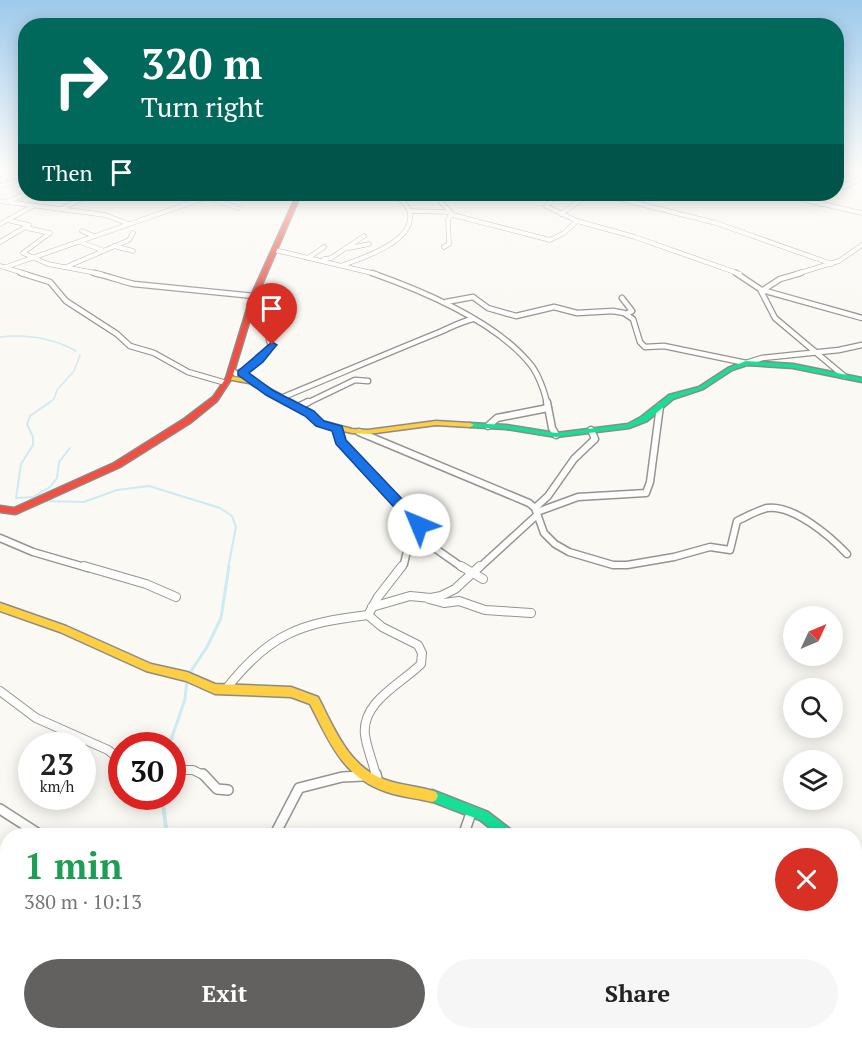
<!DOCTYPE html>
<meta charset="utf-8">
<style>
:root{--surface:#fff;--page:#f6f6f6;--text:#222;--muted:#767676;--accent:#62615f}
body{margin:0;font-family:"PT Serif",serif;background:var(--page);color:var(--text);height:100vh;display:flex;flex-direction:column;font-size:22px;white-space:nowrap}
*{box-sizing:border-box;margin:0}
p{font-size:20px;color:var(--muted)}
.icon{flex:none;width:33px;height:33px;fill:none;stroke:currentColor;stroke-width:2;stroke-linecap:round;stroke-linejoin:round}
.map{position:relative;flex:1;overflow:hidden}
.drawer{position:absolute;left:0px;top:828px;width:862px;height:212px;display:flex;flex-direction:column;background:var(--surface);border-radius:24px 24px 0 0;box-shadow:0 3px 15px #0003}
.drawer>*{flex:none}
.guide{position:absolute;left:18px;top:18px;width:826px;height:183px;border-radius:24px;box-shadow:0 3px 15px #0003;background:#00695c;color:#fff;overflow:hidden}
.needle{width:39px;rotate:46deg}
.fabs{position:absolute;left:783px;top:606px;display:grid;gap:12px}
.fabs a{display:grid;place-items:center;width:60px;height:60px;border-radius:50%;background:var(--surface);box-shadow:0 3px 15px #0003;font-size:30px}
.speed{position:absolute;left:18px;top:732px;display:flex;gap:12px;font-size:30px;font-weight:700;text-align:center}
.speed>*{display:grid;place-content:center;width:78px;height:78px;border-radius:50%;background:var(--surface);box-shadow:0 3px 15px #0003;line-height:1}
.speed small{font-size:15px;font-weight:400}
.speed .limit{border:9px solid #d22;background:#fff;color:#111}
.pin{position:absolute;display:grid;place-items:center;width:51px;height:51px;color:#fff;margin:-62px -26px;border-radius:50% 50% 50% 0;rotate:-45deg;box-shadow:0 0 6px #0007}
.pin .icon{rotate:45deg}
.me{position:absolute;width:66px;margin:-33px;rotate:315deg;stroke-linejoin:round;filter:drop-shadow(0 0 4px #0008)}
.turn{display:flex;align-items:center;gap:21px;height:126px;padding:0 24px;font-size:27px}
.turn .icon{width:78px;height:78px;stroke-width:2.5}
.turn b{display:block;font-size:42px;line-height:51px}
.then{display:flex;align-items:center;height:57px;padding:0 24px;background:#0003;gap:12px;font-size:22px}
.round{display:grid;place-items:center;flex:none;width:63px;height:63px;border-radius:32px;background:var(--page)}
.headline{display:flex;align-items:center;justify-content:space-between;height:102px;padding:0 24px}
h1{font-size:36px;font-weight:600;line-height:45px;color:#1e9e55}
.cta{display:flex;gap:12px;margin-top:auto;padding:12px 24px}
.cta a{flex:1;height:69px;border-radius:36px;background:var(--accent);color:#fff;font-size:24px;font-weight:600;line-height:69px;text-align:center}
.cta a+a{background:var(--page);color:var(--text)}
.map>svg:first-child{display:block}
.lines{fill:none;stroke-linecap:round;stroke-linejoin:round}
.stream-far3{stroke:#ccebf3;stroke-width:1.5}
.stream-far2{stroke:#ccebf3;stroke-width:2}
.stream-far1{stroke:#ccebf3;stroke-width:3}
.stream{stroke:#ccebf3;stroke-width:4}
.street-far4-casing{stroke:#959492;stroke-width:5}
.street-far3-casing{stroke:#959492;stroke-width:7}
.street-far2-casing{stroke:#959492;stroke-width:9}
.street-far1-casing{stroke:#959492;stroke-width:10}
.street-casing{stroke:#959492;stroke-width:12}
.fast-casing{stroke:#8c8b89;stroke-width:3}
.slow-casing{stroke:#8c8b89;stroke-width:3}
.jam-casing{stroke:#8c8b89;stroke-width:3}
.street-far4{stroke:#fefefd;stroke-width:4}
.street-far3{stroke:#fefefd;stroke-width:4.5}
.street-far2{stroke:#fefefd;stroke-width:6}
.street-far1{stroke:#fefefd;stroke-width:8}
.street{stroke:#fefefd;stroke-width:9}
.fast{fill:#16e098;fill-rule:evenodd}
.slow{fill:#ffcf43;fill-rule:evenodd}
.jam{fill:#f24e42;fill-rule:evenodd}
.route{fill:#1a73e8;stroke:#114b97;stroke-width:1.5}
</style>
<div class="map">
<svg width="862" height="1039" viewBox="0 0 862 1039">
<rect width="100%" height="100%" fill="#fbf9f4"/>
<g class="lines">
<g class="stream-far3">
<path d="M0,337c27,-3 52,1 76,14"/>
<path d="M48,404l6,-5 3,-9 17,-19 6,-16"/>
</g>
<g class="stream-far2">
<path d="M50,402l-20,14 -3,8 6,13v8l-12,19 -5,34 17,-1 17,-10 7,-9 2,-16 11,-14"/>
<path d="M41,501l43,1 33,-12 32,-4 71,22 12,8 4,11 -8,41"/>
</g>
<g class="stream-far1">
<path d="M189,674l18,-27 14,-29 8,-52"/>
<path d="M169,746l16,-47 2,-20"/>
</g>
<g class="stream">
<path d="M162,796l5,40"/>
<path d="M86,1039l4,-7"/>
</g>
<g class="street-far4-casing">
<g id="street-far4">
<path d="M0,186l26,-8"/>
<path d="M837,190l25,-12"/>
<path d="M199,194l39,14"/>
<path d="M434,194l19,21 97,25 14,-7 13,-12"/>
<path d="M536,194l16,5"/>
<path d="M559,194l-13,12 31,15 58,16 105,37"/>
<path d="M600,194l116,29 116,41"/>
<path d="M779,194l83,19"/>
<path d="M0,201l105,14 24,9"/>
<path d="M8,201l19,-7"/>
<path d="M820,204l10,-10"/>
<path d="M61,209l31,-15"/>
<path d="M410,211l38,1"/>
<path d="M561,214l28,-20"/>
<path d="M0,224l33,-18"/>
<path d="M27,228l23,5 -27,20 25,11 53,10"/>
<path d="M82,231l12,5"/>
<path d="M0,242l29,-17 -22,-5"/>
<path d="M80,242l22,8"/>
<path d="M114,246l19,5"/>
<path d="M444,247l5,-3 -1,-24 3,-6"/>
<path d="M349,248l20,-4"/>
<path d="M275,250l101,24"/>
<path d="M308,258l16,-11"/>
<path d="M324,259l7,-1 33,-22"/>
<path d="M343,265c20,-7 76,-25 66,-55 -2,-5 -8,-10 -12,-14l2,-2"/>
<path d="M0,266l26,8"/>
<path d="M6,267l210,-73"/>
<path d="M66,267l63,-27 4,-7"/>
<path d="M796,274l43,-13 23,-16"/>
</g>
</g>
<g class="street-far3-casing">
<g id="street-far3">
<path d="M21,273l29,9 16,19 51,33 13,12 24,7 34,19 38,11"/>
<path d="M94,273c14,3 26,8 40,11l120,12"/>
<path d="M372,273c51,18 124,48 159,92 7,9 14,27 16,39"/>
<path d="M736,273l24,16 15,29 69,58"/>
<path d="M762,290l100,28"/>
<path d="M763,290l17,-11 21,-6"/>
<path d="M622,298l10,13 -6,3"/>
<path d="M446,302l27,-5 15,11 28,8 38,-9 23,6 36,-2 11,2 9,6 7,23 5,5 19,-1 82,17 16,-5 77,-8 23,-5"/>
<path d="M232,370l4,4 15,-7 20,-21 -2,-6"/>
<path d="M281,398c51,-21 102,-43 154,-64 13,-5 24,-12 38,-15"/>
<path d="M305,404l50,-24 13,1"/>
</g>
</g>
<g class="street-far2-casing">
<g id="street-far2">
<path d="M547,402l5,26 4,7"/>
<path d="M298,407l10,-5"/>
<path d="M488,426l9,-8 51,-10"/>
<path d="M338,429l3,12 82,89 13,19 27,19"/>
<path d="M359,432l170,71 6,5 9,25 11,11 14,8 44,13h14l47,-8 36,-10 20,3 7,-29c9,-4 21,-11 30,-13 26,-4 64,29 80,46"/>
<path d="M535,508l13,-12 26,-37 21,-20 -4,-9"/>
<path d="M537,512l41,-15 68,-4 4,-11 10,-76"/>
<path d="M0,538l33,14 55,16"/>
<path d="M401,568l3,-4 10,-44"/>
<path d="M479,568l58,-53"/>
</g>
</g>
<g class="street-far1-casing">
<g id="street-far1">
<path d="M84,566l62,18 30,13"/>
<path d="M461,566l22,13"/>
<path d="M429,599l15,4 15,-2 26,9 46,3"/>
<path d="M372,607l38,-11 21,2 10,-2 14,-7 25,-23"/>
<path d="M226,689c43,-55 74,-66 142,-74"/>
<path d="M0,691l36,27 72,32 14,11"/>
<path d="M172,770h21l12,6"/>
<path d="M376,776c-3,-14 -9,-27 -11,-41 -4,-33 36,-51 56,-71l1,-11 -4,-8 -36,-18 -14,-12 10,-18 24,-31"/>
</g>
</g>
<g class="street-casing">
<g id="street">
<path d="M203,774l14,15 11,1"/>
<path d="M376,774l2,9"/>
<path d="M0,809l42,27"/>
<path d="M274,836l25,-48 43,-11 21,-1"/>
<path d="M463,836l8,-23"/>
<path d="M790,1032l14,7"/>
<path d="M419,1039l1,-7"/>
</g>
</g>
<g class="fast-casing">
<g id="fast">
<path d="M746,361l47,3 69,14v4l-69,-14 -46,-3 -15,5 -29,19 -30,10 -26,22 -18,7 -73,9 -50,-8 -36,-2 -4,-2 4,-2 36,2 50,8 72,-9 13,-7 28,-22 30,-8 29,-19z"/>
<path d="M432,790l56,22 26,20 2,4h-16l-20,-16 -52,-20 -2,-4 2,-4z"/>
</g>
</g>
<g class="slow-casing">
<g id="slow">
<path d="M229,376l24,4 59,31 10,10 30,8 16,1 68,-9 34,2 4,2 -4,2 -34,-2 -68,9 -16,-1 -35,-8 -9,-10 -59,-32 -22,-4 -1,-1z"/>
<path d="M0,603l66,23 85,38 36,8 28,12 76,3 27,10c16,31 31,71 68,83 16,6 34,6 50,12l2,4 -2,4 -4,2c-15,-4 -31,-5 -45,-10 -44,-14 -58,-51 -77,-88l-19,-7 -76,-3 -29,-13 -40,-10 -86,-39 -60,-21z"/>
</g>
</g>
<g class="jam-casing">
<path id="jam" d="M297,194h4l-44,102 -25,82 -15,23 -27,22 -70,44 -102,46 -3,1 -15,-2v-6l14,2 100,-45 70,-44 29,-22 13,-19 25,-82z"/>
</g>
<use href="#street-far4" class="street-far4"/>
<use href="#street-far3" class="street-far3"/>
<use href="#street-far2" class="street-far2"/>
<use href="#street-far1" class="street-far1"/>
<use href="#street" class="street"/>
<use href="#fast" class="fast"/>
<use href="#slow" class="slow"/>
<use href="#jam" class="jam"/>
</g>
<linearGradient id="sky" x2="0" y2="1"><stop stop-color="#9dcaec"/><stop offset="0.54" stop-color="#fdfcfa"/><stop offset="1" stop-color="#fdfcfa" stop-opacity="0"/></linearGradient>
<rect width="862" height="317" fill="url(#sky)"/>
<path class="route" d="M272,342l5,3 -2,2 -12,15 -14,11 25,18 40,20 10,10 18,5 4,14 78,82 2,3 -2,4h-10l-78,-85 -4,-13 -16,-5 -11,-10 -39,-21 -28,-20v-4z"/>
</svg>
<div class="fabs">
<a><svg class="needle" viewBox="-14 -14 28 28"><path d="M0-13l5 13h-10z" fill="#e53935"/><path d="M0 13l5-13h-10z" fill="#767676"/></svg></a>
<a><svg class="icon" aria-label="search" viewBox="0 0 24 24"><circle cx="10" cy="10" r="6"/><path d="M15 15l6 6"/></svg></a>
<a><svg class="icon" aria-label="layers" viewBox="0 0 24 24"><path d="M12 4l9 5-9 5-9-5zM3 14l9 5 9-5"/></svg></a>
</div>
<div class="speed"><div>23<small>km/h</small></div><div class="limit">30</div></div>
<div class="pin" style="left:272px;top:345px;background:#d93025"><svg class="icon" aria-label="arrive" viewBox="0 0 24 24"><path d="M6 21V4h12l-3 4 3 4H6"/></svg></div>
<svg class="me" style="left:419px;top:525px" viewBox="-20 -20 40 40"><circle r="19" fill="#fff"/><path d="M0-13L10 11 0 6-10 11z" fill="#1a73e8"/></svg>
<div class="guide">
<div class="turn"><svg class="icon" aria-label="right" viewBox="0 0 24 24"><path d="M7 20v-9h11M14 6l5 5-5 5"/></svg><div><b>320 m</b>Turn right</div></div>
<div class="then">Then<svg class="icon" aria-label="arrive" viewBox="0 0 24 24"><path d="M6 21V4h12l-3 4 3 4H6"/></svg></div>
</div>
<section class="drawer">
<div class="headline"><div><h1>1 min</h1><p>380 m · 10:13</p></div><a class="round" style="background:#d93025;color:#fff"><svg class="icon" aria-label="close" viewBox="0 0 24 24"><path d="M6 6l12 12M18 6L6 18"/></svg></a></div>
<div class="cta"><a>Exit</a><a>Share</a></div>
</section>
</div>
